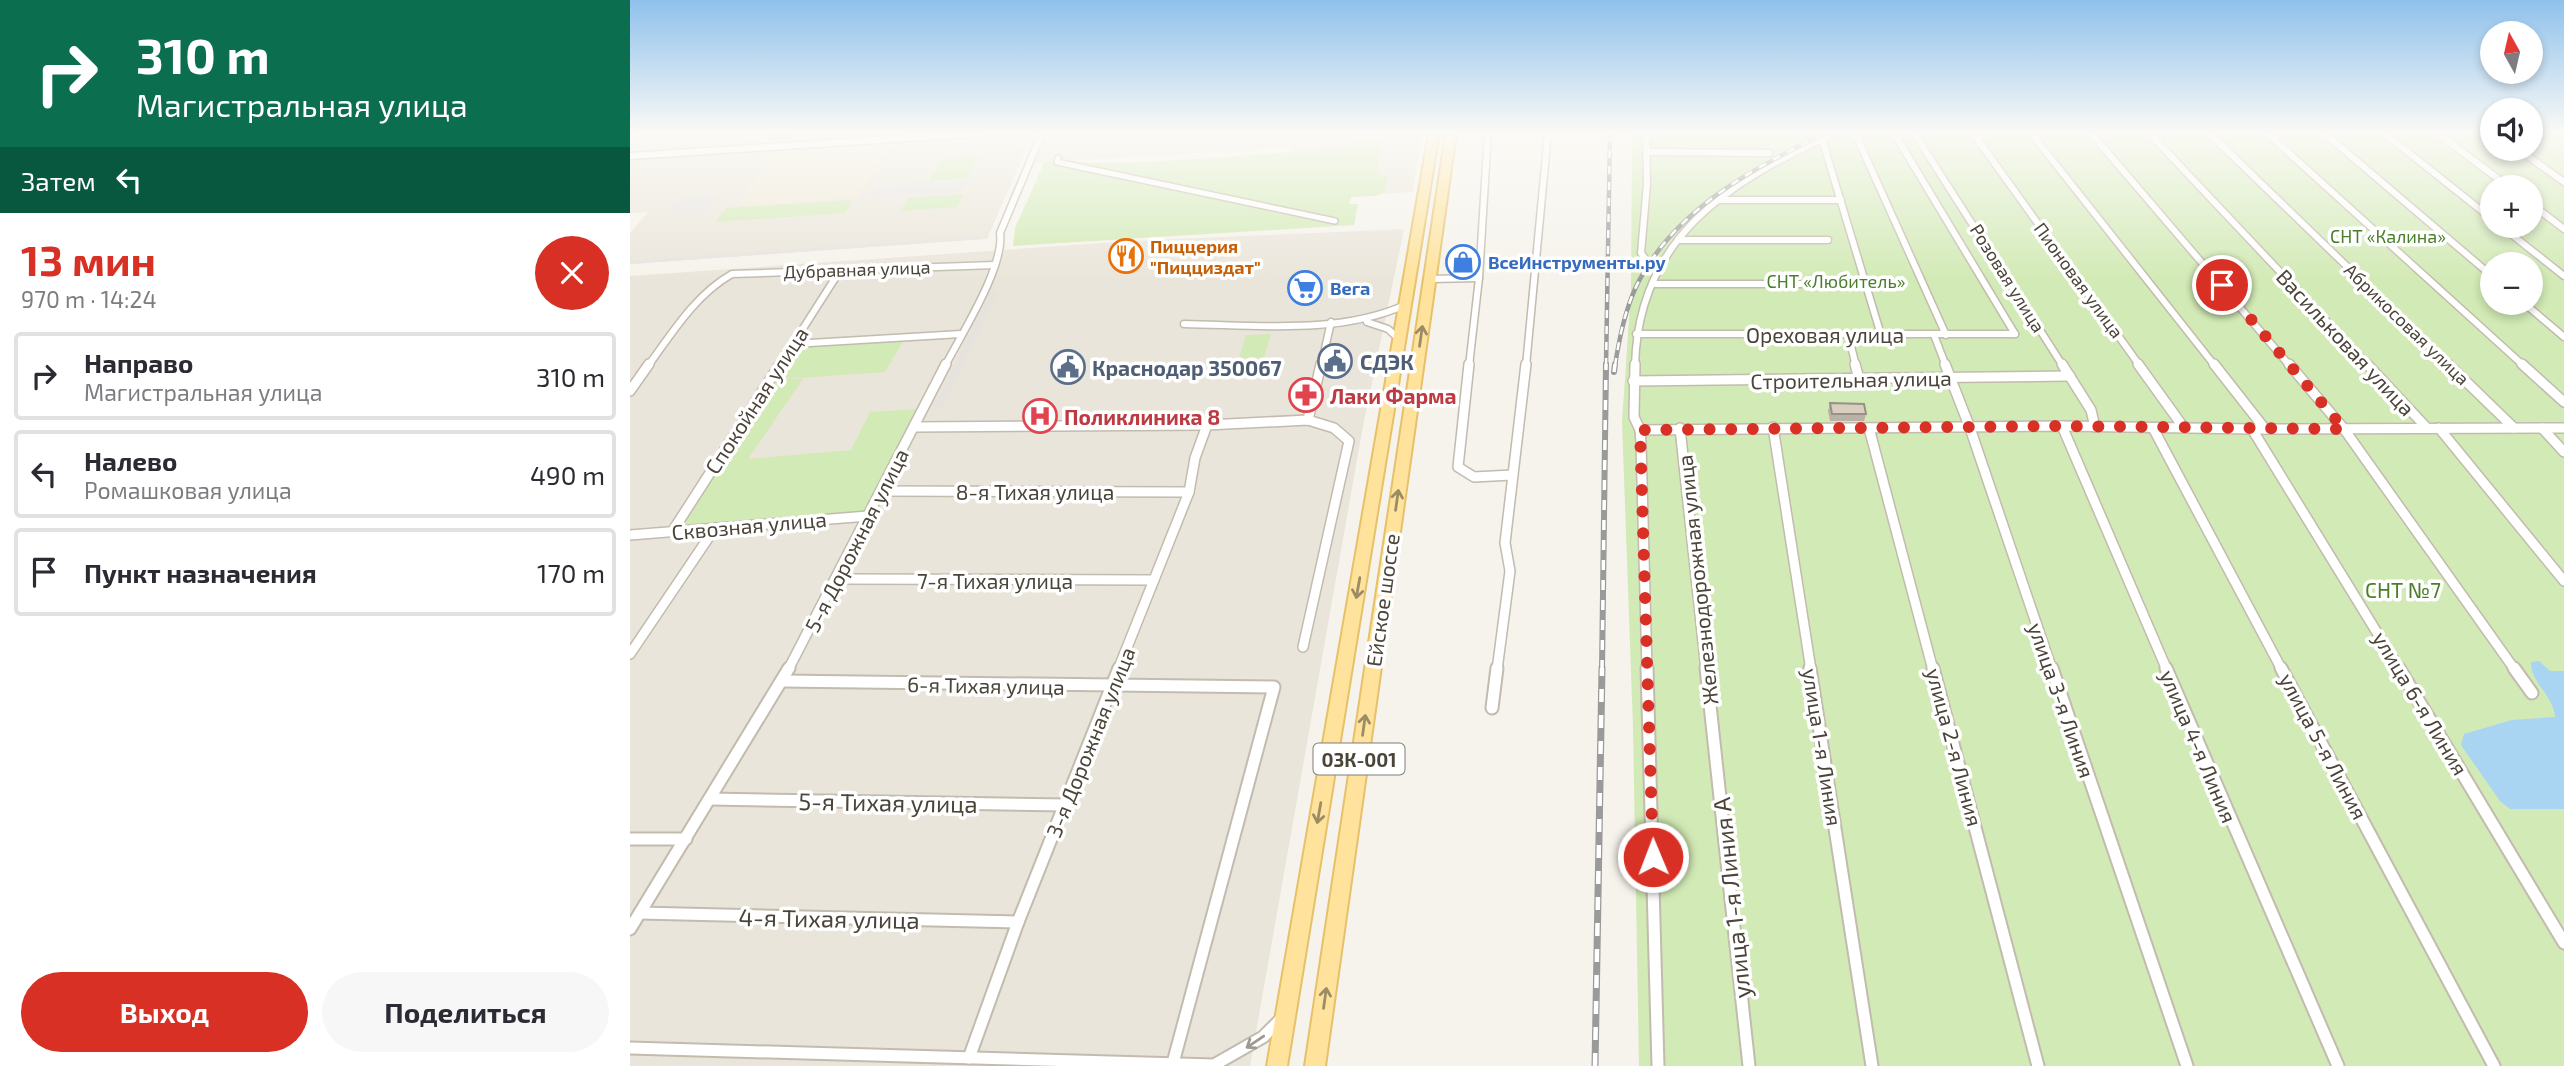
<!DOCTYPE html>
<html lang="ru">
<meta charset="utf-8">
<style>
:root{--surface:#fff;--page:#f7f7f7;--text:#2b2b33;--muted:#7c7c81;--line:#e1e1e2;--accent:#d93025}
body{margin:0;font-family:"Exo 2",sans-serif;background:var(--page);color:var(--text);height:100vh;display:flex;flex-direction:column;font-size:26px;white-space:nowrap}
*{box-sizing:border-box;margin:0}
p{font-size:23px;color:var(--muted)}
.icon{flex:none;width:38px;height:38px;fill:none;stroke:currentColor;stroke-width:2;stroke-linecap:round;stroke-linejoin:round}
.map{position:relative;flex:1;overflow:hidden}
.side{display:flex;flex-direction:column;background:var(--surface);width:630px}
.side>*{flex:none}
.hud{background:#0b6e4f;color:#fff;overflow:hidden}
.needle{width:46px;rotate:352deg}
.buttons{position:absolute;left:1850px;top:21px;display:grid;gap:14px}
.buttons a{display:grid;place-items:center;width:63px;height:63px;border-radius:50%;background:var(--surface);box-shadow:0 4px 10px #0003;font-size:35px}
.pin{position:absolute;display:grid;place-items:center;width:60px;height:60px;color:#fff;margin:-30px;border:4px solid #fff;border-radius:50%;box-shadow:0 2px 7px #0007}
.me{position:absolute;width:77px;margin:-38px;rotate:359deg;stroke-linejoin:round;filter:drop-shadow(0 0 5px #0008)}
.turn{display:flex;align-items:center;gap:24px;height:147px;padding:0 21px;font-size:32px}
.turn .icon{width:91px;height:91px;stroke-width:2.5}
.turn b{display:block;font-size:49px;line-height:60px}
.then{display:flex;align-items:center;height:66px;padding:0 21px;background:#0003;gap:14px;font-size:26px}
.round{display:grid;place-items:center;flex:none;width:74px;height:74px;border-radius:37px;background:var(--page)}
.head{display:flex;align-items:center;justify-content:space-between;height:119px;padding:0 21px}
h1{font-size:42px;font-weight:700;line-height:52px;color:var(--accent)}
.button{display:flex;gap:14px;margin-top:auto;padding:14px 21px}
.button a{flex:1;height:80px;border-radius:42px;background:var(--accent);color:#fff;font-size:28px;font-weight:700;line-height:80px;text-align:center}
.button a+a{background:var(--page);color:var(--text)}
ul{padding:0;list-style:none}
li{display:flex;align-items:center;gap:21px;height:88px;margin:0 14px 10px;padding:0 7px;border:4px solid var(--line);border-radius:7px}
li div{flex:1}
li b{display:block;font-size:26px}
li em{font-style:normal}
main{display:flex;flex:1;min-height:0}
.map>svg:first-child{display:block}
.residential{fill:#eae5da}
.industrial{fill:#e6e2dd}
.education{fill:#efe8d6}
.green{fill:#d2eab5;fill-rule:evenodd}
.parking{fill:#e5e3e0}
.water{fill:#a9d4f2}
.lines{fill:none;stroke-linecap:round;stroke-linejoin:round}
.pedestrian-casing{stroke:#c2bbae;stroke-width:8}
.minor-far2-casing{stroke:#c2bbae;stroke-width:9}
.minor-far1-casing{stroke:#c2bbae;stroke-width:12}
.minor-casing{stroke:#c2bbae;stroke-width:15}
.primary-casing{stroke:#e6c16a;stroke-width:4}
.pedestrian{stroke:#fff;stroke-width:5}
.minor-far2{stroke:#fff;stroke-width:6}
.minor-far1{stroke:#fff;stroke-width:9}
.minor{stroke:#fff;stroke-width:11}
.primary{fill:#ffe39c;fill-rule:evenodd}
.rail-far2-casing{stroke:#9a9a9a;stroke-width:4.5}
.rail-far1-casing{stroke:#9a9a9a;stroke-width:6}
.rail-casing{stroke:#9a9a9a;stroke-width:7}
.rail-far2{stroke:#fff;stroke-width:2.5;stroke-dasharray:8;stroke-linecap:butt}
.rail-far1{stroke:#fff;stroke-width:3.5;stroke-dasharray:10;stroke-linecap:butt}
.rail{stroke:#fff;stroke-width:4.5;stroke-dasharray:13;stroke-linecap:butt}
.wall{fill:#bab2a6}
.shaded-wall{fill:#979187}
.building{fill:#d8cfc1;stroke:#979187;stroke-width:2}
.oneway{stroke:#9c8c66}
.oneway2{stroke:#9c9892}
.route{stroke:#d93025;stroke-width:12;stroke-dasharray:0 21.6}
.labels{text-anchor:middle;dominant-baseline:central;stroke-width:7;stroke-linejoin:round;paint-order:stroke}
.far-park-label{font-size:18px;fill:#4a7f2a;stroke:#fff}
.far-food-label{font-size:18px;font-weight:bold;fill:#c56008;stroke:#fff;text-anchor:start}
.far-shop-label{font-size:18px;font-weight:bold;fill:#366cbe;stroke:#fff;text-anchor:start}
.far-street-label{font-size:18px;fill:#4b4439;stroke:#fff}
.shield{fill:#fff;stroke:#817c74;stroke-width:2}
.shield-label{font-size:19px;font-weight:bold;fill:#4b4439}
.street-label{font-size:21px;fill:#4b4439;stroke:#fff}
.service-label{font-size:21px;font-weight:bold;fill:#4e5e75;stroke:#fff;text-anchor:start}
.health-label{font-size:21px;font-weight:bold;fill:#be3a42;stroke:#fff;text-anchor:start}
.park-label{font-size:21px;fill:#4a7f2a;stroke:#fff}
.near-street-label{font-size:24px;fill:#4b4439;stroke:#fff}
</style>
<main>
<section class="side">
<div class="hud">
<div class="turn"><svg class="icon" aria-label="right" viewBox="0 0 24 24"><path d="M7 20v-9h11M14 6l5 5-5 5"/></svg><div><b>310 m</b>Магистральная улица</div></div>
<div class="then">Затем<svg class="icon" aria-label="left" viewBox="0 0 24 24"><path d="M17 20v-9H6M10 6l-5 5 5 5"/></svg></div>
</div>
<div class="head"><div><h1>13 мин</h1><p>970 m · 14:24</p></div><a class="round" style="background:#d93025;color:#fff"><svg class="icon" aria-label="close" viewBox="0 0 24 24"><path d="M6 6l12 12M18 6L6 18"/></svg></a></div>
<ul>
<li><svg class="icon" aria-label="right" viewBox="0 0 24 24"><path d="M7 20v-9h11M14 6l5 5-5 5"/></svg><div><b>Направо</b><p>Магистральная улица</p></div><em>310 m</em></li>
<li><svg class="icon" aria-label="left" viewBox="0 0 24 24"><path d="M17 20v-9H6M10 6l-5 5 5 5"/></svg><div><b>Налево</b><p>Ромашковая улица</p></div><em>490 m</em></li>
<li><svg class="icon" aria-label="arrive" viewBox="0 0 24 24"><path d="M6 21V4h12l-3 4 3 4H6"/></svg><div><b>Пункт назначения</b></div><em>170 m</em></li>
</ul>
<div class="button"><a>Выход</a><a>Поделиться</a></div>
</section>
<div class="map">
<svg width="1934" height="1066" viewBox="0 0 1934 1066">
<rect width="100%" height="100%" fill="#f6f3ec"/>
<g class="residential">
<path d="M13,133h275l-288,18v-4z"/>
<path d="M382,133h21l-46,106 -357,25v-31l18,-21 -18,1v-56z"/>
<path d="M418,133h373l-8,59 -124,7 3,-52 -257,16z"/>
<path d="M774,229l-41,197 -113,640h-620v-790l502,-35z"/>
</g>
<path class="industrial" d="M368,292l-57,117h-8l57,-116z"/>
<path class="education" d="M261,143l-34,55 -122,9 43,-56z"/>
<g class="green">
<path d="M1002,133h860v16h38l1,-16h33v933h-925l-6,-339 -11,-305 9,-133zM1862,187h38v39h-38zM1862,264h38v39h-38z"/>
<path d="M747,140l5,6 -6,28 12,3 -4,15 -8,4 -25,1 -2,7h9l-4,21 -341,21 2,-18 30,-67 24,-2c13,12 239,-9 274,-11l2,-3z"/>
<path d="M348,157l-10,21 -39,3 12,-21z"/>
<path d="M334,194l-7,13 -56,4 8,-13z"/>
<path d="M223,200l-8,13 -130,9 11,-14z"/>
<path d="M641,334l-7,24h-25l7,-23z"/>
<path d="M274,340l-19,32 -100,7h18l-55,80 103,-9 19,-38 48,-3 -55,103 -183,16 116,-181z"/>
</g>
<g class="parking">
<path d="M339,180l-7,12 -95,6 8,-12z"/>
<path d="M87,195l-12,15 -36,2 13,-15z"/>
<path d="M352,236l-2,3 -350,25v-3z"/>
</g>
<path class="water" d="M1909,661l11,10h14v138h-54l-10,-8 -39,-56 3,-11 48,-14 43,-3c-1,-21 -25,-35 -24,-55z"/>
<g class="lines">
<g class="pedestrian-casing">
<path id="pedestrian" d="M428,158l-1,4 278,59"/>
</g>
<g class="minor-far2-casing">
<g id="minor-far2">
<path d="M1016,133l1,51 -6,69 6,8 12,5"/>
<path d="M1225,133l91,202"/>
<path d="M1264,133l121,201"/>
<path d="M1284,133l149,233"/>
<path d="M1343,133l167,233"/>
<path d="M1401,133l184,233"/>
<path d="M1461,133l199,233"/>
<path d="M1519,133l220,233"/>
<path d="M1579,133l241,233"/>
<path d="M1637,133l257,233"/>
<path d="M1694,133l168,143"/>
<path d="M1754,133l108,86"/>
<path d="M1807,133l72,54"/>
<path d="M1929,133l5,3"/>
<path d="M1192,139l59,196"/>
<path d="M1888,149l46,33"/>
<path d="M1017,152l122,1"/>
<path d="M0,156l356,-23"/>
<path d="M1087,200h124"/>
<path d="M1900,203l34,26"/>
<path d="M1871,226l63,50"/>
<path d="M1048,240h150"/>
<path d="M800,279l49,-1"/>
<path d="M1025,284h212"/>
<path d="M1894,303l40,34"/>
<path d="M737,322l21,7 12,11"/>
<path d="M554,324c72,1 154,11 221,-19"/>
<path d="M1006,334h379"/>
<path d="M1218,334l8,32"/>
<path d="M1304,335l12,31"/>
<path d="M163,344l168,-10"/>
<path d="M18,366c24,-33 48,-72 84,-92l263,-9"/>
<path d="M149,366l62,-97"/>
<path d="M315,366c16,-31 60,-100 55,-133l42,-100"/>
<path d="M691,366l10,-44"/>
<path d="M839,366l10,-88 9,-145"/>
<path d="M896,366l22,-233"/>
<path d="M1005,366c3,-130 94,-184 200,-233"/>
</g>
</g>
<g class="minor-far1-casing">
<g id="minor-far1">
<path d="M839,364l-11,103 16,10 38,-2"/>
<path d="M1005,364l-1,53 6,13 1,13 6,227"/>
<path d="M1225,364l4,15"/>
<path d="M1315,364l25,64 82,242"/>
<path d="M1432,364l29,46 4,17"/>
<path d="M1508,364l46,64"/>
<path d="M1584,364l51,65"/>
<path d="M1659,364l55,65 171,241"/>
<path d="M1737,364l60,64"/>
<path d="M1818,364l66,64"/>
<path d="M1892,364l42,38"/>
<path d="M1003,381l437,-5"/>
<path d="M0,391l19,-27"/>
<path d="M678,420l13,-56"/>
<path d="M1432,426l105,244"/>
<path d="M284,427l293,-2 101,-5 26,8 15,13 -46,206"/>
<path d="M1143,427l38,243"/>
<path d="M1050,428l26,242"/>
<path d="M1239,428l64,242"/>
<path d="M1523,428l129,242"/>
<path d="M1809,428l125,153"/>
<path d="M1912,428l22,24"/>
<path d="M1622,429l148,241"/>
<path d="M1010,430l422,-4 190,3 312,-1"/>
<path d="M251,491l308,1"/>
<path d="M42,532l108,-168"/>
<path d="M0,535l238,-19"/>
<path d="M206,579l318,1"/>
<path d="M0,654l85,-126"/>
<path d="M158,670l158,-306"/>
<path d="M488,670l71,-178 6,-34 12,-33"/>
<path d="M867,670l13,-99 -5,-28 21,-179"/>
</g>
</g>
<g class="minor-casing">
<g id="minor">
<path d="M1017,668l11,398"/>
<path d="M1076,668l43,398"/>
<path d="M1180,668l62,398"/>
<path d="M1303,668l105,398"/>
<path d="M1422,668l135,398"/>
<path d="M1536,668l172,398"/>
<path d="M1651,668l213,398"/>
<path d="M1769,668l165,275"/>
<path d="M1884,668l18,25"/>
<path d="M152,681l492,6 -101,376"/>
<path d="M862,708l5,-40"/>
<path d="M80,799l356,6"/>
<path d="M0,839h56"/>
<path d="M10,913l378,9"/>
<path d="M0,929l159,-261"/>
<path d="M0,1048l584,17 49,-28 18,-18"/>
<path d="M339,1058l49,-136 101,-254"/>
</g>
</g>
<g class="primary-casing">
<g id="primary">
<path d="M799,133h10l-152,933h-20z"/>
<path d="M816,133h10l-131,933h-20z"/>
</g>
</g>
<use href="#pedestrian" class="pedestrian"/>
<use href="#minor-far2" class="minor-far2"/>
<use href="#minor-far1" class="minor-far1"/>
<use href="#minor" class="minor"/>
<use href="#primary" class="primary"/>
<g class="rail-far2-casing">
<g id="rail-far2">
<path d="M976,366l4,-233"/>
<path d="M985,366c4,-27 9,-52 20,-77 36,-78 118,-121 191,-156"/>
</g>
</g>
<g class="rail-far1-casing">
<g id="rail-far1">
<path d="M984,372l1,-8"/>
<path d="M972,670l4,-306"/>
</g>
</g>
<g class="rail-casing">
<path id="rail" d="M965,1066l7,-398"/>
</g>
<use href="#rail-far2" class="rail-far2"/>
<use href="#rail-far1" class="rail-far1"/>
<use href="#rail" class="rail"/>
</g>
<g class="wall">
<path d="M136,133h30l-5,6 -21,1z"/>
<path d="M1200,403l36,11 -2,7h-34l-2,-10z"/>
</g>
<path class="shaded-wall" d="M158,133h8l-5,6z"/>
<path class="building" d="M1200,403l34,1 2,10h-34z"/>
<defs><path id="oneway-shaft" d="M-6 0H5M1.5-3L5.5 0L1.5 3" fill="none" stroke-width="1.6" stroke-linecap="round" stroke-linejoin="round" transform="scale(1.75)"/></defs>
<g class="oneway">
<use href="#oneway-shaft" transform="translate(791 336) rotate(-82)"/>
<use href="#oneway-shaft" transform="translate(767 500) rotate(-82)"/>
<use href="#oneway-shaft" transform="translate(728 588) rotate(100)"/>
<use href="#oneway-shaft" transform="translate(734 725) rotate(-82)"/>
<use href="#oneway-shaft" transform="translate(689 813) rotate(100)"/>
<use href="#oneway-shaft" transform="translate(695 998) rotate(-82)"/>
</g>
<use class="oneway2" href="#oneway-shaft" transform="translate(625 1042) rotate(146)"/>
<linearGradient id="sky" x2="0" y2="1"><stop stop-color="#8fc1ec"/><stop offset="0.47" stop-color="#fbfaf6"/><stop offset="1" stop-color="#fbfaf6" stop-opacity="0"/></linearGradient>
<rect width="1934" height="282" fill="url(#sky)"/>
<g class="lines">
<path class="route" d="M1023,857l-13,-427 422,-4 282,3 -122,-144"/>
</g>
<defs>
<g id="restaurant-ring" transform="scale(1.75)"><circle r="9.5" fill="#fff" stroke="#e8710a" stroke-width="1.5"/><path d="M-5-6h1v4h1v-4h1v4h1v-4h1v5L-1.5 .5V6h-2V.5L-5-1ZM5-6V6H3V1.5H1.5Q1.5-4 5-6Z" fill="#e8710a"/></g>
<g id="shop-ring" transform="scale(1.75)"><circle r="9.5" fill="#fff" stroke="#3f7fe0" stroke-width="1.5"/><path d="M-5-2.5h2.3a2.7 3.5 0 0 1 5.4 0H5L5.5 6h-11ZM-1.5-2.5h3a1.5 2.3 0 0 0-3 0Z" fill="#3f7fe0"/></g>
<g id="supermarket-ring" transform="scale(1.75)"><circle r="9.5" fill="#fff" stroke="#3f7fe0" stroke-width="1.5"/><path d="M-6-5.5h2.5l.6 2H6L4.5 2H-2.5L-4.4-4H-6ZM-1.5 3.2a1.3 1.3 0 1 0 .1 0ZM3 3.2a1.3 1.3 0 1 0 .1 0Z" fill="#3f7fe0"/></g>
<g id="civic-ring" transform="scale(1.75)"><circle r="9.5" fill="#fff" stroke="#5c6f8a" stroke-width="1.5"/><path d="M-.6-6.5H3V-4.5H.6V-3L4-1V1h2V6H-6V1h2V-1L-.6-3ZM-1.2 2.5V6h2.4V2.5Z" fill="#5c6f8a"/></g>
<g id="pharmacy-ring" transform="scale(1.75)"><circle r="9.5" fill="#fff" stroke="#e0444e" stroke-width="1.5"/><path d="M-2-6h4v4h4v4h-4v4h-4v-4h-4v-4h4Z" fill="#e0444e"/></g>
<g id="hospital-ring" transform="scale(1.75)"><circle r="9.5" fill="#fff" stroke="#e0444e" stroke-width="1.5"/><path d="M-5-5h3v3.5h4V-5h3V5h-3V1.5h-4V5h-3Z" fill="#e0444e"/></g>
</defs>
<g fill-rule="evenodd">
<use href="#restaurant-ring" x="496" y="256"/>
<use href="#shop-ring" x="833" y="262"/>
<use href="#supermarket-ring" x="675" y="288"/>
<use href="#civic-ring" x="705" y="361"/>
<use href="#civic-ring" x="438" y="367"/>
<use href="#pharmacy-ring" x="676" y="395"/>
<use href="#hospital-ring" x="410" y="416"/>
</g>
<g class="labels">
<g class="far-park-label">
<text x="1758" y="236">СНТ «Калина»</text>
<text x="1206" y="281">СНТ «Любитель»</text>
</g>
<g class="far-food-label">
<text x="520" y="246">Пиццерия<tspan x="520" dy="21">"Пицциздат"</tspan></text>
</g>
<g class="far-shop-label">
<text x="858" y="262">ВсеИнструменты.ру</text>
<text x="700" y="288">Вега</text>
</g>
<g class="far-street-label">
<text transform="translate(227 269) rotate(-2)">Дубравная улица</text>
<text transform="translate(1378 278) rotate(58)">Розовая улица</text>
<text transform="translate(1449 280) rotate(54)">Пионовая улица</text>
<text transform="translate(1777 324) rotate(44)">Абрикосовая улица</text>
</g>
<rect class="shield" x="683.5" y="743.5" width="91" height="31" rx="5"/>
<g class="shield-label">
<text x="729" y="759">03К-001</text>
</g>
<g class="street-label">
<text x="1195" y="334">Ореховая улица</text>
<text transform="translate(1716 342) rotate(47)">Васильковая улица</text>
<text transform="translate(1221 379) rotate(-1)">Строительная улица</text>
<text transform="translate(126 400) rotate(-57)">Спокойная улица</text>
<text x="405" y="491">8-я Тихая улица</text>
<text transform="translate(119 525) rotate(-5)">Сквозная улица</text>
<text transform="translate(226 540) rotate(-63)">5-я Дорожная улица</text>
<text x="365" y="580">7-я Тихая улица</text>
<text transform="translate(1067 580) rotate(-96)">Железнодорожная улица</text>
<text transform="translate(752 600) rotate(-82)">Ейское шоссе</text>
<text transform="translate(356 685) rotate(1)">6-я Тихая улица</text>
<text transform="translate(1432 700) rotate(71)">улица 3-я Линия</text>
<text transform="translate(1791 703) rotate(59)">улица 6-я Линия</text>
<text transform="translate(460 742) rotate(-68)">3-я Дорожная улица</text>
<text transform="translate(1569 746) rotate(67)">улица 4-я Линия</text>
<text transform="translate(1694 746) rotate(62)">улица 5-я Линия</text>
<text transform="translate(1193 747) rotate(81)">улица 1-я Линия</text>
<text transform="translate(1325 747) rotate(75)">улица 2-я Линия</text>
</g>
<g class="service-label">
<text x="730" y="361">СДЭК</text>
<text x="462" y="367">Краснодар 350067</text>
</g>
<g class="health-label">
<text x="700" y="395">Лаки Фарма</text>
<text x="434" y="416">Поликлиника 8</text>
</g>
<g class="park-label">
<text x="1773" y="589">СНТ №7</text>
</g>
<g class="near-street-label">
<text transform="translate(258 802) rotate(1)">5-я Тихая улица</text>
<text transform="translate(1101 898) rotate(-96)">улица 1-я Линия А</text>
<text transform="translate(199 918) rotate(1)">4-я Тихая улица</text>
</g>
</g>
</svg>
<div class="buttons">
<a><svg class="needle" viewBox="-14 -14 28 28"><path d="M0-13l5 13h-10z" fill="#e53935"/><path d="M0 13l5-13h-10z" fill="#7c7c81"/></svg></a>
<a><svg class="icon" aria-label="sound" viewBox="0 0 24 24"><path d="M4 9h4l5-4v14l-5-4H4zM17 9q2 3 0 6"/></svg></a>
<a>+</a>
<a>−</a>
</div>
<div class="pin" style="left:1592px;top:285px;background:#d93025"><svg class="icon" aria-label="arrive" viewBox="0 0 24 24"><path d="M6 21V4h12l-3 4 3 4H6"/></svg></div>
<svg class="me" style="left:1023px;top:857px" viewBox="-20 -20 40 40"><circle r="17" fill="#d93025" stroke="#fff" stroke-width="3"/><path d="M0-11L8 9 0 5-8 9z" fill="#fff"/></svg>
</div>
</main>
